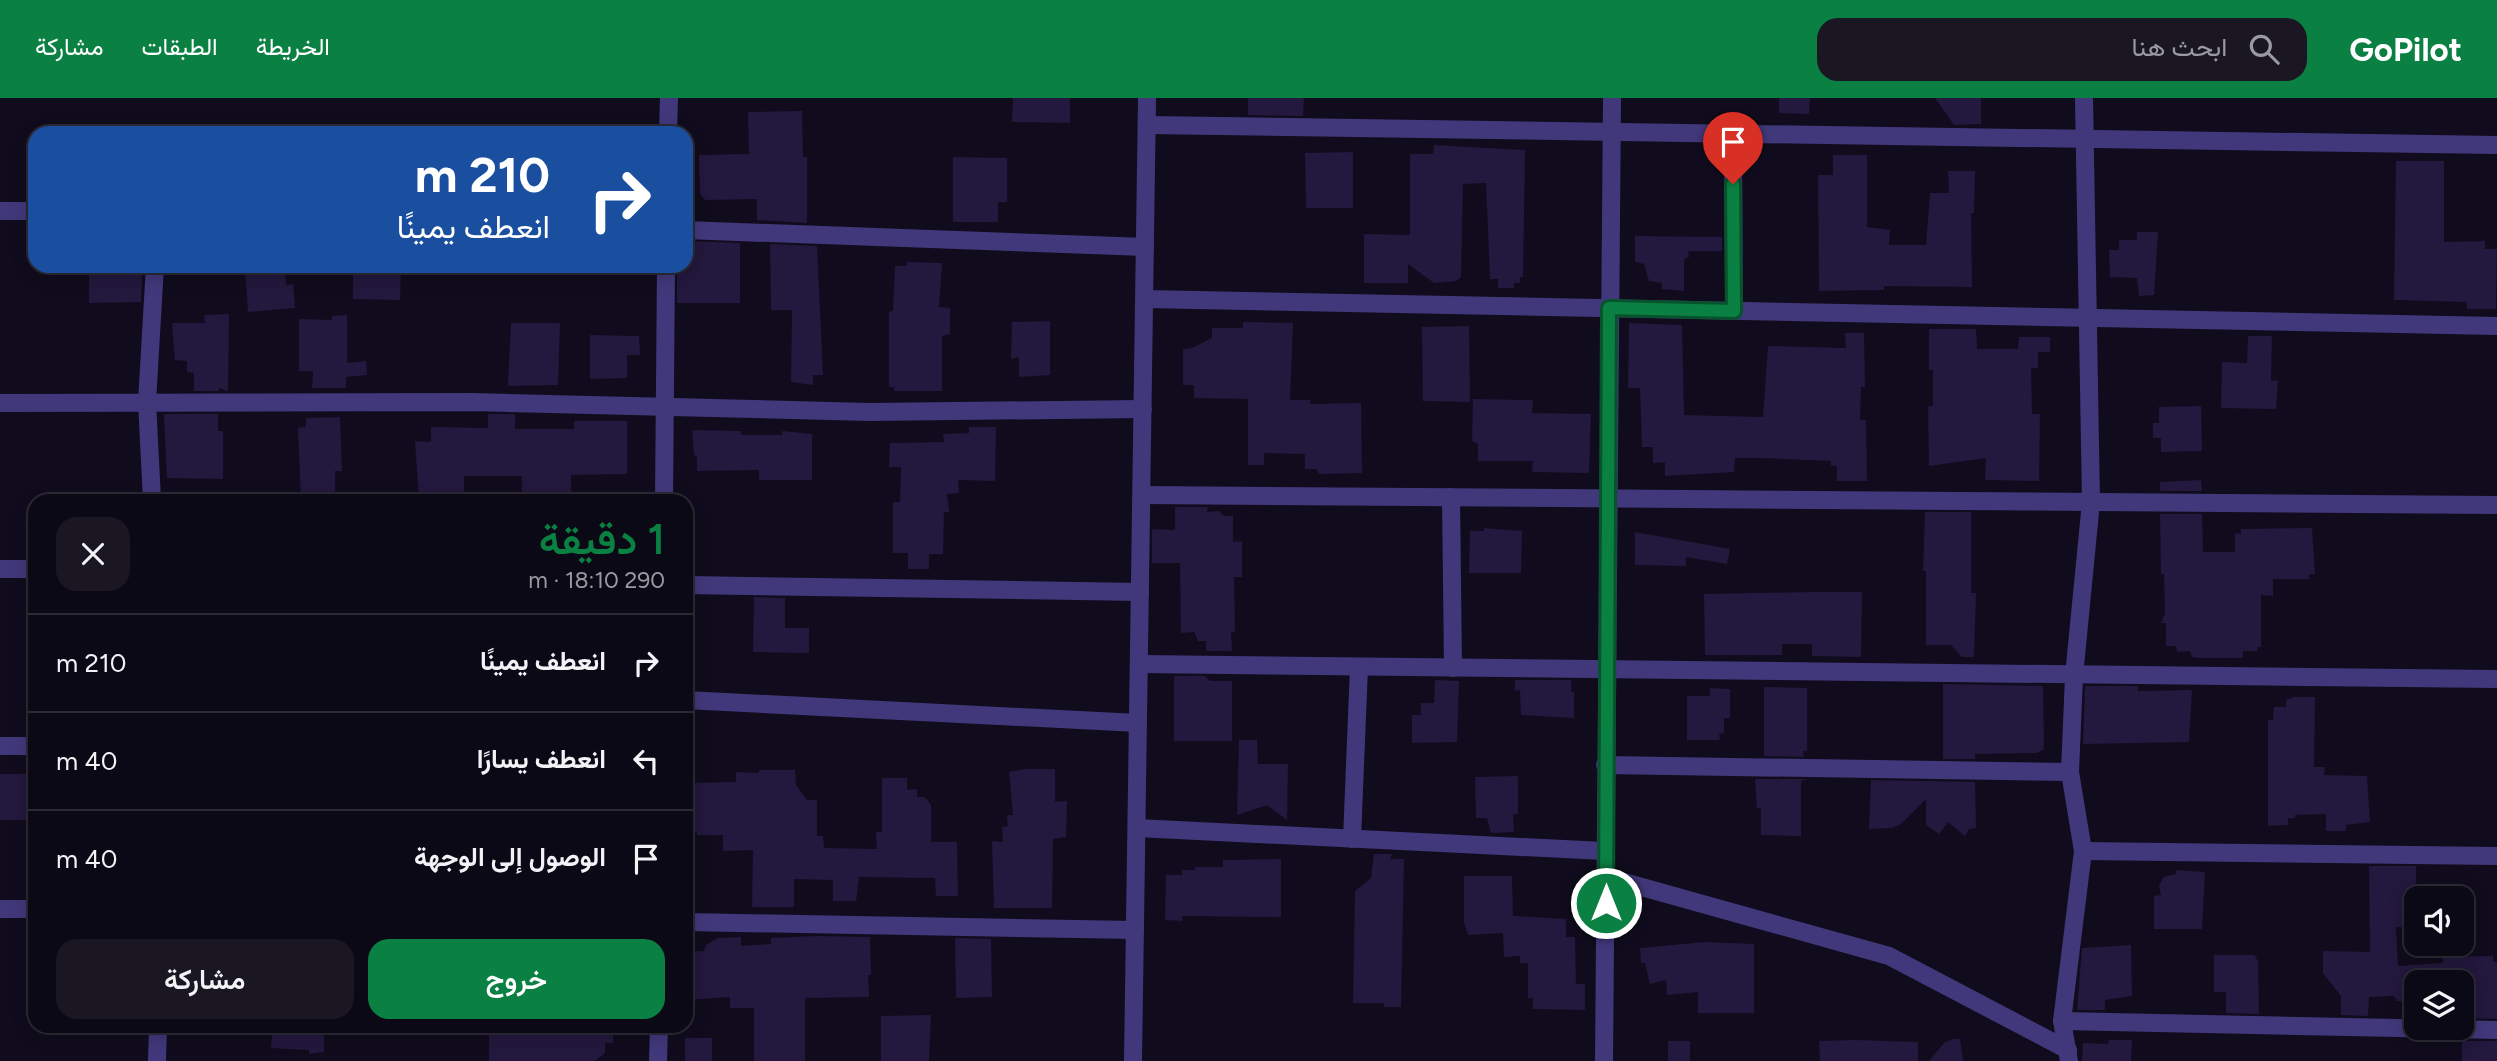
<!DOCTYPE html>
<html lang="ar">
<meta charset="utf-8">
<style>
:root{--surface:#0c0916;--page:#1a1723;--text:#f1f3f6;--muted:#9a9aa1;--line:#2c2a35;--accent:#0b8043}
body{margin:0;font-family:Figtree,Vazirmatn,sans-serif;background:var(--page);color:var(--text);direction:rtl;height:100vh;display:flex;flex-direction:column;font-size:26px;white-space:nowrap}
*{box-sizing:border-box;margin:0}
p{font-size:23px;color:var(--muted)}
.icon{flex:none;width:38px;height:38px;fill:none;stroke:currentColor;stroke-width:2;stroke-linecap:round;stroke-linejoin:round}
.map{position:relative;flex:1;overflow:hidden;direction:ltr}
.panel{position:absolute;left:28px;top:396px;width:665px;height:539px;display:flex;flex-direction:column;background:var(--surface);border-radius:21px;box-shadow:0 4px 18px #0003,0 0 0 2px var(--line);direction:rtl}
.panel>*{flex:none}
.hud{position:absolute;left:28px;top:28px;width:665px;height:147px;border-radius:21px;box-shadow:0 4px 18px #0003,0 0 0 2px var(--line);direction:rtl;background:#1a4fa0;color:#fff;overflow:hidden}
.buttons{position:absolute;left:2404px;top:788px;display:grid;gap:14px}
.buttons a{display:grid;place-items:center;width:70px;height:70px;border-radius:14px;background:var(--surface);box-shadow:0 4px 18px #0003,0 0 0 2px var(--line);font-size:35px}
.pin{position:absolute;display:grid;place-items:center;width:60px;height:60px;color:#fff;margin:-72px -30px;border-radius:50% 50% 50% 0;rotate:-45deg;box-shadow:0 0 7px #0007}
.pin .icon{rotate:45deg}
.me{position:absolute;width:77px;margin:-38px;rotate:0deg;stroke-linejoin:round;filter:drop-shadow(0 0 5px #0008)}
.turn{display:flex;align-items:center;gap:24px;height:147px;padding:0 28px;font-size:32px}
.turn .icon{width:91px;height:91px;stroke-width:2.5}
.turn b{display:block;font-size:49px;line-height:60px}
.round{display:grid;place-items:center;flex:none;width:74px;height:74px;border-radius:21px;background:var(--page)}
.summary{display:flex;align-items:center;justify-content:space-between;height:119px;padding:0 28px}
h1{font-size:42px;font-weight:600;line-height:52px;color:var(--accent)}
.primary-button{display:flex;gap:14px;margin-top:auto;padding:14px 28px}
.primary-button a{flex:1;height:80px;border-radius:21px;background:var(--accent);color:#fff;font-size:28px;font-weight:600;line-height:80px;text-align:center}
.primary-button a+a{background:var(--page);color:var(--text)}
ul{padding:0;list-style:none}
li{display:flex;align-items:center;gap:21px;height:98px;padding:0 28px;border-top:2px solid var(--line)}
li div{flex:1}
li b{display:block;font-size:26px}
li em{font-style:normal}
header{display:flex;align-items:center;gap:42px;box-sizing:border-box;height:98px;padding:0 35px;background:var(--accent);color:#fff}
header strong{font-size:33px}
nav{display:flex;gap:38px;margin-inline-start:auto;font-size:24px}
.search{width:490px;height:63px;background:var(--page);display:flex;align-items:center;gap:18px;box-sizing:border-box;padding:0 24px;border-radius:21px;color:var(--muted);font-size:26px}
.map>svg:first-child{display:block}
.building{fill:#23183d}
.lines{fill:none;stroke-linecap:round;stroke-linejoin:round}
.minor{stroke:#41387b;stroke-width:18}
.route-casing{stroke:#07532c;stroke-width:18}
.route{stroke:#0b8043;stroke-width:12}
</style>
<header>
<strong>GoPilot</strong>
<div class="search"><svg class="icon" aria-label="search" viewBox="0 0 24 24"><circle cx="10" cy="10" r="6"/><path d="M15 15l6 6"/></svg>ابحث هنا</div>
<nav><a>الخريطة</a><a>الطبقات</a><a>مشاركة</a></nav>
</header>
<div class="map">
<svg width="2497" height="963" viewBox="0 0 2497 963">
<rect width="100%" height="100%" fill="#100c1d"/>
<g class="building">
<path d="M1013,0h57v25l-58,-1z"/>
<path d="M1248,0h56l-1,18 -55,-1z"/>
<path d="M1779,0h31l-1,16 -30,-1z"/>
<path d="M1935,0h46v26l-27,1z"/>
<path d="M802,13l1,46h4v66l-50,-3v-21l-52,1 -5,-6 -1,-39 50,-1 -1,-42z"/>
<path d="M1434,47l91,5 -2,127h-3v6h-6v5h-16v-9h-8l-4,-96 -23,1 -2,93 -5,4 -22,2 -26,-19v19h-44v-49l46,1v-81h23z"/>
<path d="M1353,54v56h-47l-1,-55z"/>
<path d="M1833,57h34v72l23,3 -1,15h37l4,-52h19l-1,-22h27l-1,42h-3l1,74 -88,-1v4l-65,1 -1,-116h15z"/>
<path d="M953,59l54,1v44h-9v20h-45z"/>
<path d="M2396,63h48v81l41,-1v8h12l-1,60h-29v-7l-73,-2z"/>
<path d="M2137,134h21l-4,63 -15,1 -2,-18 -27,-1 -1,-27h10v-10h18z"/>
<path d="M1635,138l87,1v14h-34l1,6 -5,2v32l-22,-2v-6l-13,-2 -5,-17 -9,-2z"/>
<path d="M686,143l54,2v60h-63v-37h9z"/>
<path d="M770,146l47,2 6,129h-10v10l-22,-3 1,-72h-21z"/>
<path d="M907,164l35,1 -3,44 11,1v26l-8,2v55h-48v-4h-5v-75l4,-1 2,-45h12z"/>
<path d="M89,168h47v9h6l-1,27 -52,1z"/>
<path d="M247,168h38l1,19 7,-1 2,24 -47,4 -3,-43z"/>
<path d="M353,168h48l-1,34 -47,-1z"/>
<path d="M229,216l-1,77 -9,-3v3h-25v-18l-7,-1v-11l-12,-1 -3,-37h33l-1,-8z"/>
<path d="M347,217v48l19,-2 1,14 -21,2v11h-34l1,-17h-14v-52l33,1v-4z"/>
<path d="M1050,223v54l-31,2v-20l-8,2 1,-37z"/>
<path d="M1243,224l50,1 -3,77h20v4l51,-1 1,70 -43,1 -3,-5h-11v-15l-41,-1v12h-16v-66l-54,-1v-13h-11v-36l9,-1 20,-10v-10h31z"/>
<path d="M511,225h49l-2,62 -50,1z"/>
<path d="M1629,225l53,2 2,90 79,2 5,-71 78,2 -1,-15h19l1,54h-4l-1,33h6l1,61h-30v-15h-6v-5l-68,-3h-28l-1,14 -69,4v-14l-12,1v-16h-11l-2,-59h-12z"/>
<path d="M1469,228l1,76 -47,-1 -1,-74z"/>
<path d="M1929,231h47l1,20h41l1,-12h31v15h-12v16h-7l1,46h8l-1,67 -54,-1 1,-22 -57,8 -1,-60h5v-36h-4z"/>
<path d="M590,237l49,1 1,19h-13v23l-37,1z"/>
<path d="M2248,238h24l-1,45 7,-1 -2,29 -55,-1 1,-46 25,1z"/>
<path d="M1473,301l60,1 -1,13 59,1 -2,59 -57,-1 1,-11h-55v-17l-6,-3z"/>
<path d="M2201,308l1,45 -41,1v-14h-8v-15h6v-16z"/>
<path d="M164,316h54v17h5v48l-56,-1z"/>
<path d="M488,316h27v15h59v-8h53v53l-56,1v25h-49v-24h-58v24h-45l-4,-59 16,1v-15l57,1z"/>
<path d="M340,319l2,54h-7v29h-34l-3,-72 8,-1v-9z"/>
<path d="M969,329h27l-1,54 -37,-1 1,13 -12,1 2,18h-5l-1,42h-14v15h-21v-16h-15v-51h7l1,-35h-12l1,-24 54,-1 -1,-8 26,-1z"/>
<path d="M692,332l49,1v4h41v-4l30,3v46h-53v-10l-62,1v-16l-3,1z"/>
<path d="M2201,382l1,11h-42v-9z"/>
<path d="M1175,409h33l-1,5 12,-1 5,5h9v26l9,-1v36h-8l1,55h-4l1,19h-26v-10h-8l-4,-9 -13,1 -1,-70h-28v-34l23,1z"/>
<path d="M1925,414h46v81h5l-2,64h-12l-11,-12h-25v-74h-3z"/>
<path d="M2160,416h42l1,38h32v-19l6,1v-5l71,-1 3,46h-6v5h-36v17l-12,-1v52h-4l1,4h-15v7h-41l-10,-1 -2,-6 -13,1 -1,-6h-10v-23h-5l4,-10 -1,-39h-3z"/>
<path d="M1484,430l38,3 -1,42h-52l1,-42h14z"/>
<path d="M1635,434l95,17 -3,15 -41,-7v9l-51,-1z"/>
<path d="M1813,494h49l-1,65 -49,-1v-12h-30v11h-77l-1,-61z"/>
<path d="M754,499l31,1v30h24v25l-56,-1z"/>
<path d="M1174,578h31l5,5h22v60h-58z"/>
<path d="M1435,582l24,1 -2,61 -45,1v-28h9v-12h13z"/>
<path d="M1515,582h56v12h3v26l-53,-3 -1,-25 -5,1z"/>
<path d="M1943,586l100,2 1,63 -7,4 -62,1v5h-32z"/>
<path d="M2085,588h53v5l54,-1 -3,52 -106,2z"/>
<path d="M1764,589l43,1v63h-4l1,6 -40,-1z"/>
<path d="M1710,590l20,1v29h-6v15l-5,1 1,6h-33v-44h23z"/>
<path d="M2293,599h22l-1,70h11l-1,8 43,1 3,46 -24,3v6h-20v-17l-31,1v3h-7v7l-20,1v-106h5l1,-13h12v-7z"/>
<path d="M1239,642h18l1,24h30l-1,56 -20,-15 -30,10z"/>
<path d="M1025,671h30v33l12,-1 -1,36 -13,2 -1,69h-58l-2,-67 11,1 -1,-15 6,-1 -1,-11h6l-4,-43z"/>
<path d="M759,672h36l1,15 11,15h10v36h6l1,12 53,1 -1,-17h6v-54h25v12l10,-1v8h8l6,8v37h26l1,54h-22l-1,-18 -76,-1 -3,24h-23v-21l-39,-1v28h-42l1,-57 -30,1v-16h-26v-3h-11v-49l50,-1v-10l23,1z"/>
<rect x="0" y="676" width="35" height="46"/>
<path d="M1518,678v38h-5l1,18 -23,1 -4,-15h-11l-1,-41z"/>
<path d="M1755,681h53l-7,2v55l-40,-1v-26l-4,-1z"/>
<path d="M1871,682l104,2 1,46 -7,1 -4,7 -17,-14 -9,12 -13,-9v-26l-25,25 -9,4 -23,1z"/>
<path d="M1374,756h18l-2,5h14l-3,148h-17v-4h-31l2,-112 16,-13z"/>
<path d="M1281,761v58l-99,-1v5l-17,-1 1,-45h16v-5h13v-3h28v-7z"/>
<path d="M2369,768h47v61h-20l2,39 45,-3v-6l50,-1v6h4v57l-35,-1v-36h-45v20l-20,-1 -3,-5 -25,1 -1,19 -27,-1v-19l-18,-23v-22l47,1z"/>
<path d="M2176,772l29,2 -3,57h-48v-33l7,-1 -2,-10 5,-8 12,-3z"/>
<path d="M1464,778h48l1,40 53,3v18h9l1,47h9v26l-52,-1v-11h-5v-35h-8v-7l-16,1 -1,-24 -35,2 -4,-13z"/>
<path d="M816,838l54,1 1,38h-3l1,22 -64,1v63h-51v-53h-24v-11l-44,3v-48l18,-1 2,-6 12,-7 23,-1v9l30,-2v-6z"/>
<path d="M955,840l36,1 1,58 -36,1z"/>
<path d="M1705,844l49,2v69h-56v-21l-31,3 -1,-15 -16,4 -5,-21h-4l-1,-15z"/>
<path d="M2131,847l1,51 -27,4v10h-28l5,-62z"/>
<path d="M2214,857h41l3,7 1,52 -33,-1v-21h-12z"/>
<path d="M931,917l-2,46h-48v-45z"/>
<path d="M286,928h25l2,3 11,1v22l-15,2v-4l-38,-2 2,-21 13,1z"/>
<path d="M489,928h124v17h-8v10l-10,8h-106z"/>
<rect x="685" y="940" width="27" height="23"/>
<path d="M1952,941h8l3,22h-34l15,-18z"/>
<path d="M1855,942l63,2v19h-98l-1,-20z"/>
<path d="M2109,942h23l-1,21h-49l1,-18 25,1z"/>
<rect x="1668" y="943" width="22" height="20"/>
<rect x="2462" y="943" width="35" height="20"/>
</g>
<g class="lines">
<g class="minor">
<path d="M1147,27l1350,20"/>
<path d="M668,35l1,-35"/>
<path d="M1733,36l1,177"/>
<path d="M0,113h35"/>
<path d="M686,132l459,17"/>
<path d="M1145,201l1352,27"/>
<path d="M0,305l472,-1 397,10 274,-3"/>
<path d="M1142,397l1355,10"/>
<path d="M1451,399l2,171"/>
<path d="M152,402l-5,-98 8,-136"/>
<path d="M664,402l2,-234"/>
<path d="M0,471h35"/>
<path d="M686,487l454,7"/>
<path d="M1139,566l1358,15"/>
<path d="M686,602l452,23"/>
<path d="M0,648h35"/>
<path d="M1605,667l465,7"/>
<path d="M1137,730l467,23"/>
<path d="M1352,741l7,-172"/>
<path d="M2083,753l414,5"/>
<path d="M1606,779l283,79 179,94"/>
<path d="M0,811h35"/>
<path d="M686,824l449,8"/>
<path d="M2062,923l435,9"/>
<path d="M157,963l1,-35"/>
<path d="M658,963l1,-35"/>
<path d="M1133,963l14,-963"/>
<path d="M1604,963l8,-963"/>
<path d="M2069,963l-7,-40 21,-170 -13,-79 4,-96 17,-174 -7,-404"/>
</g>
</g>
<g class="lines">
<g class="route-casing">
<path id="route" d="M1606,805l3,-595 125,3 -1,-127"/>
</g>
<use href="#route" class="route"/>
</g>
</svg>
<div class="buttons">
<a><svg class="icon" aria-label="sound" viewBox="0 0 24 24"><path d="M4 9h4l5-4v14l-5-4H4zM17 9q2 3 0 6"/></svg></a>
<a><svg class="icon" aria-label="layers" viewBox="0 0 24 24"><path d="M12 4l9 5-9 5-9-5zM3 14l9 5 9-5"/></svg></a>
</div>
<div class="pin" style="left:1733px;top:86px;background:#d93025"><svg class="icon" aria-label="arrive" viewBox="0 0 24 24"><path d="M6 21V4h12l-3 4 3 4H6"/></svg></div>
<svg class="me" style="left:1606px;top:805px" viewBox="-20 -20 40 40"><circle r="17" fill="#0b8043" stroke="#fff" stroke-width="3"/><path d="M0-11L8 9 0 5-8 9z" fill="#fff"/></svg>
<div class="hud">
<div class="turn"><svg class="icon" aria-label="right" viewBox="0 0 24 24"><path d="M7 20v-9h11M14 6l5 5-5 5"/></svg><div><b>210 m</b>انعطف يمينًا</div></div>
</div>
<section class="panel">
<div class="summary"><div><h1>1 دقيقة</h1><p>290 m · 18:10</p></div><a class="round"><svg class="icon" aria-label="close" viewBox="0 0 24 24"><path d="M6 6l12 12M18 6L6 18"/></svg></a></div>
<ul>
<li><svg class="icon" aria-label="right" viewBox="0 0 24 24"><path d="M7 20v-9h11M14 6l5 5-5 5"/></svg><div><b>انعطف يمينًا</b></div><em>210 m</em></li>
<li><svg class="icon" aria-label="left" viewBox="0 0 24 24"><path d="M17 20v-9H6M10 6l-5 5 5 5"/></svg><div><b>انعطف يسارًا</b></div><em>40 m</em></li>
<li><svg class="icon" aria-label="arrive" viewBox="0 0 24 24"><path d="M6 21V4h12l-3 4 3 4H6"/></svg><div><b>الوصول إلى الوجهة</b></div><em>40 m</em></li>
</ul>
<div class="primary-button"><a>خروج</a><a>مشاركة</a></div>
</section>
</div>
